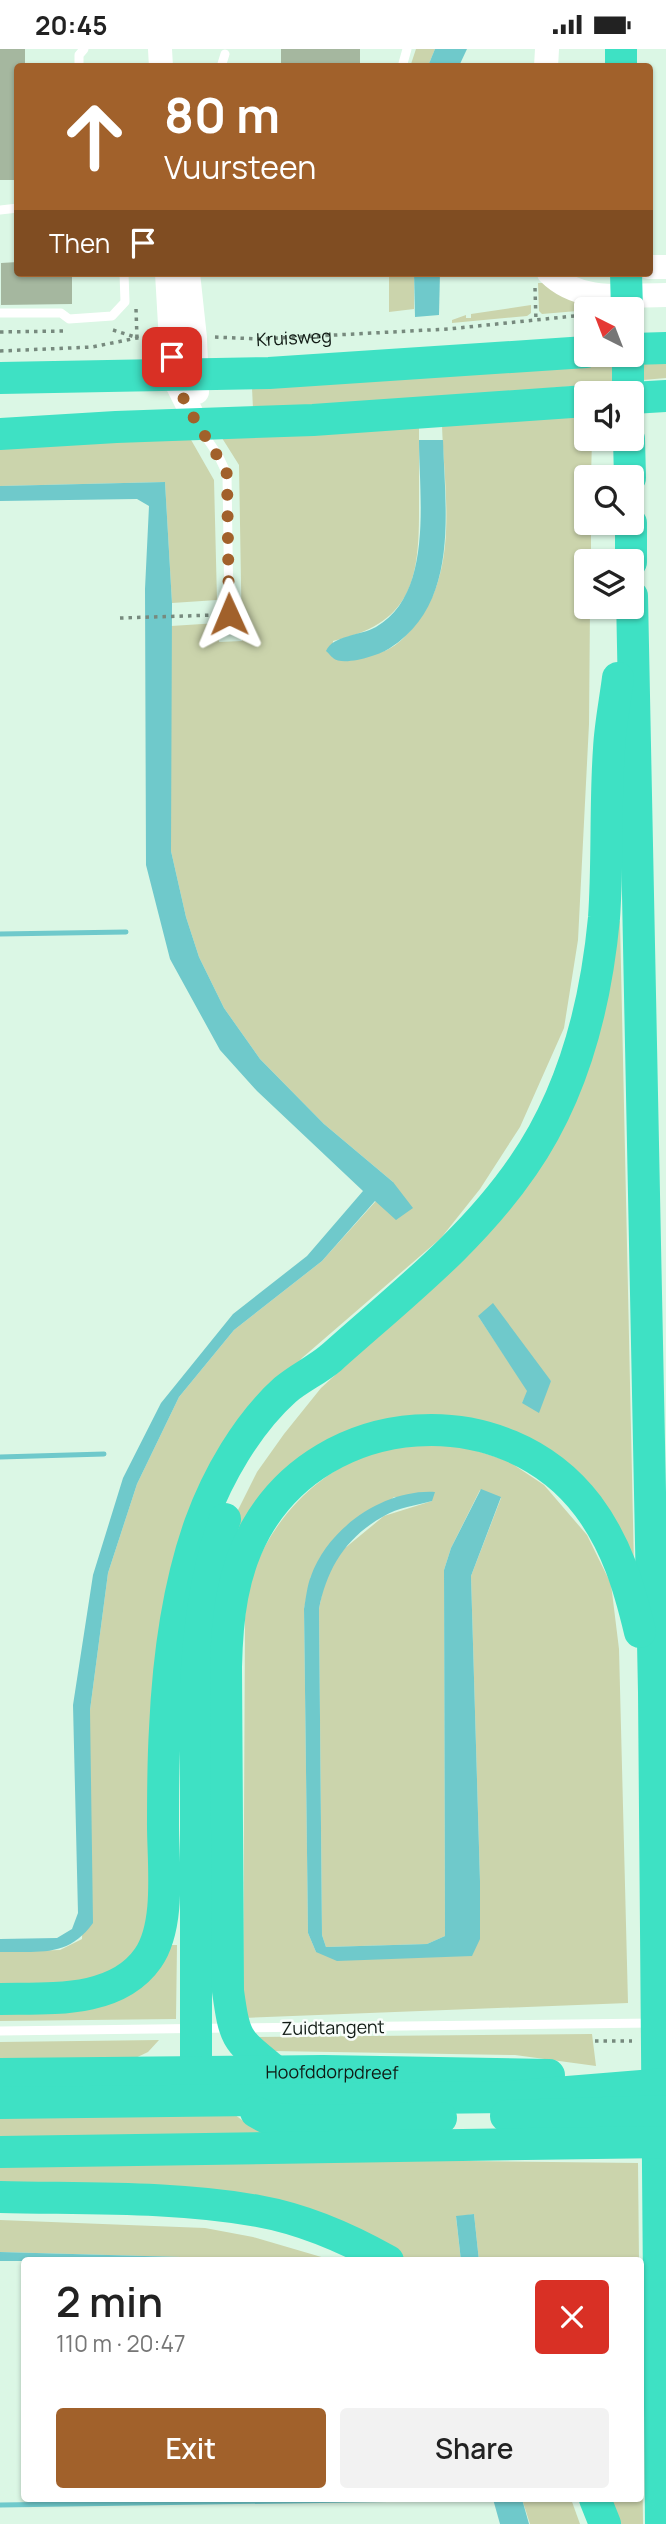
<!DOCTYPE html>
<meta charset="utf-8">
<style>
:root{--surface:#fff;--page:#f2f2f2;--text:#222;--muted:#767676;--accent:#a1612b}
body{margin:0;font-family:Manrope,sans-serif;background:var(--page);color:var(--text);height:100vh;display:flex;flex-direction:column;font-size:26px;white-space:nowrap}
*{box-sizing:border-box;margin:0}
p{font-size:23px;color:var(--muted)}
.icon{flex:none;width:38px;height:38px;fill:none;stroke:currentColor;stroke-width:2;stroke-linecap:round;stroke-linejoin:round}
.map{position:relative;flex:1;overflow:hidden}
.side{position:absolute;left:21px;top:2208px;width:623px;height:245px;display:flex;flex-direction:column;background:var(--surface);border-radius:7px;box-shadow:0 2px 5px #0004}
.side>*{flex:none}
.top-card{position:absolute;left:14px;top:14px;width:639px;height:214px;border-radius:7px;box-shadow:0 2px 5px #0004;background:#a1612b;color:#fff;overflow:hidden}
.needle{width:46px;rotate:318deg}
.tools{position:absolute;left:574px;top:248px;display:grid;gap:14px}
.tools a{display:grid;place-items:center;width:70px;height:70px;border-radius:7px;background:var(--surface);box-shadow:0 2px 5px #0004;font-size:35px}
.pin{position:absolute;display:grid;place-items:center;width:60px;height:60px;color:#fff;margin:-30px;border-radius:14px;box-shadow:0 4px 10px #0006}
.me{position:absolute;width:77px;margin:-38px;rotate:359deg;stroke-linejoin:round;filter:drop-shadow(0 0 5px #0008)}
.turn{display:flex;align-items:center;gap:24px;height:147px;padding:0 35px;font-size:32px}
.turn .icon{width:91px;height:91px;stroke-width:2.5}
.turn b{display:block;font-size:49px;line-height:60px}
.then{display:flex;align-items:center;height:66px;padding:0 35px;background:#0003;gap:14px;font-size:26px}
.round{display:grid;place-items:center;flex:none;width:74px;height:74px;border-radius:7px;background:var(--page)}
.summary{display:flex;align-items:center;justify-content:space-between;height:119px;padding:0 35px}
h1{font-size:42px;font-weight:600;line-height:52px}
.action{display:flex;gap:14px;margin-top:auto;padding:14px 35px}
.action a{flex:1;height:80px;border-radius:7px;background:var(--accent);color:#fff;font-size:28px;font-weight:600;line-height:80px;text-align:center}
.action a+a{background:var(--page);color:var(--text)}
.status{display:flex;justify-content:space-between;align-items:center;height:49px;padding:0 35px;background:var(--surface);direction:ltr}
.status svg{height:19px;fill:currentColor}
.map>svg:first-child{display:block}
.green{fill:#cbd4ac;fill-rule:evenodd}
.water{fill:#6fc9cb}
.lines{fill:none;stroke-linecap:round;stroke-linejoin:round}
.stream{stroke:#6fc9cb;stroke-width:5}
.building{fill:#a5b79f}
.path{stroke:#778a7e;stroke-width:3.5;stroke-dasharray:3.5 5;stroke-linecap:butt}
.lane{stroke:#fff;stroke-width:9}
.secondary{stroke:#fff;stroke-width:24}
.highway{stroke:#3ee1c4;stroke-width:32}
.route{stroke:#a1612b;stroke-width:12;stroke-dasharray:0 21.6}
.labels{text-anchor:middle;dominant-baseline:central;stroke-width:5;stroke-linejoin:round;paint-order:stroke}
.street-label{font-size:18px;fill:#101a14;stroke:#f8fdfa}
</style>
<div class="status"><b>20:45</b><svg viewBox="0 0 49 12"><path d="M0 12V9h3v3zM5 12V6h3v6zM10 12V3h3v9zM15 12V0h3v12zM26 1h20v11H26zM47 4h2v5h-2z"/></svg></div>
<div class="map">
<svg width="666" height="2475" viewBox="0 0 666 2475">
<rect width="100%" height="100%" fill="#dbf7e5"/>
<g class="green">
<path d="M416,0h19l-7,17 -18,1z"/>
<path d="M389,224h25v36l-25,3z"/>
<path d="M538,234h10l40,17 1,10 -47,4 -3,-3z"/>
<path d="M531,256v8l-4,3 -75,7v-3l14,-5v3h5v-4z"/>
<path d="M666,312v17l-251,22 -162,9 -1,-21z"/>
<path d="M586,360v30h6l-1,39h-5v45h5v39h-5v45h4l-1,117 -11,216 -14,88 -44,99 -40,62 -39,49 -139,120 -62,72 -36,62 -56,435 -19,35 -35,20 -94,10v-40l60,-2 22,-11 8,-229 18,-137 29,-89 42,-87 55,-67 88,-69 71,-79 -69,-58 -64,-65 -36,-51 -25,-51 -13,-40 -15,-66v-225l47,-3 1,19 23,-1 -3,-176 -17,-27 197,-11c0,29 0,58 0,86 0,71 -10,111 -86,128l-1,16 7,3c15,-3 34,-4 48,-10 11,-5 21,-16 28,-25 45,-55 29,-134 27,-200z"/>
<path d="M190,389l24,42 3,120 -45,3 -7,-121 -165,4v-37z"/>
<path d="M620,872l14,647 -73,-102 -171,-40 -133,91 -48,208 28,-213 20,-40 27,-38 37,-46 137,-125 40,-42 113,-299zM478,1267l73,65 -29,22 6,-12z"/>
<path d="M414,1394l48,3 46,15 36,24 43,50 24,49 8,65 9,354 -385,15 2,-399c1,-10 0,-22 3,-32 19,-63 66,-115 129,-136 12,-3 25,-5 37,-8zM480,1441l21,8 -30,78 9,305 -9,75 -155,-4 -8,-19 -4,-324 7,-33 83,-79 38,4 -48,15 -45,37 -15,30 -5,26 3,326 4,12 101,-3 18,-8 -1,-366 7,-22z"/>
<path d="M164,1896h13l-1,74 -176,2v-17l63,-1z"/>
<path d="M592,1985l4,32 -81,-11 -242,-4 -22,-14z"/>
<path d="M159,1991l-11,12 -23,11 -125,2v-23z"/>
<path d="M227,2060l15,11 20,8v11l-262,3v-30z"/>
<path d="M302,2110l336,4 1,98h-160l-5,-47 -18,3 5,44h-53l-41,-24 -367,-50v-25z"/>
<path d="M0,2171l205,8 48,9 82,24h-102l-16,-3 -217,-6z"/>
<path d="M641,2312l2,163h-27l-8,-25h32z"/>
<path d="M522,2450h49l9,25h-50z"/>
</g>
<g class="water">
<path d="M435,0h32l-8,17h-31z"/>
<path d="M414,224h26l-1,42 -24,2z"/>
<path d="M419,391h24c2,71 17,163 -53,208 -10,7 -47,19 -57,10 -3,-2 -4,-5 -7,-7 7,-16 34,-15 50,-24 58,-33 43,-131 43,-187z"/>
<path d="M165,433l7,121 -1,248 15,66 13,40 25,51 36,51 64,65 69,58 20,26 -17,12 -21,-19 -53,60 -88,69 -55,67 -42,87 -29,89 -18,137 3,213c-25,35 -54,28 -93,29v-13l57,-1 15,-9 6,-16 -5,-208 20,-130 30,-97 38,-75 72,-89 74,-58 56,-65 -106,-100 -37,-41 -50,-91 -24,-94 -1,-276 4,-83 -12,-7 -137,2v-15z"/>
<path d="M493,1254l58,78 -12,32 -17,-10 5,-12 -49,-75z"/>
<path d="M481,1440l20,8 -30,79 9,305v58l-8,17 -135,5 -21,-9 -8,-19 -4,-324c2,-11 3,-23 7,-33 17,-48 73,-87 124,-84l-3,9c-15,4 -35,7 -48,15 -38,21 -57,52 -65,93l3,326 4,12 101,-3 18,-8 -1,-366 7,-22z"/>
<path d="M474,2165l5,47h-18l-5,-45z"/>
<path d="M0,2203l217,6 16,3h-233z"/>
<path d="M493,2450h29l7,25h-29z"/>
</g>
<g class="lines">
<g class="stream">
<path d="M0,885l126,-2"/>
<path d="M0,1408l104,-3"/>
<path d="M0,2456l421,-6"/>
</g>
</g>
<g class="building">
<path d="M0,0h25v18h-7v113h-18z"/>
<rect x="281" y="0" width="79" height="18"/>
<path d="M18,213v11h54v31l-71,1v-42z"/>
</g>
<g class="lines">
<g class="path">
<path d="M535,239l1,33"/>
<path d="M136,260l1,29"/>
<path d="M113,281l22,7"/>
<path d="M0,283l63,-1"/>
<path id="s1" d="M215,288l45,2 188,-10 136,-14"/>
<path d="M0,302l92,-4 45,-9h15"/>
<path d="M120,569l96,-3"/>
<path d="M595,1992h37"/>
</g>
<g class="lane">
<path d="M79,18v-12l5,-6"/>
<path d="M221,18l4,-13"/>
<path d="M402,18l5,-18"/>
<path d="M0,161l18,-2"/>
<path d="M0,264h61l8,6 43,-3 13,-14 -1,-29"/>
<path d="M201,381l17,25 9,19 2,140"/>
<path d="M243,1979l410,-5"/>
<path d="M0,1982l229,-3"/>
</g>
<g class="secondary">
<path d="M160,0l1,18"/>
<path d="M546,18l1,-18"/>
<path d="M649,218h17"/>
<path d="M167,224l6,103 24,48"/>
<path d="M188,224l7,65 2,54"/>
<path d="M549,224c31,31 78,22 117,22"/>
</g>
<g class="highway">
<path d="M621,0v18"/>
<path d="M626,224l1,37"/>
<path d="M632,300l34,-1"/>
<path d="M628,306v39"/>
<path d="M0,329l269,-5 317,-21"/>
<path d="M632,349l34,-2"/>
<path d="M0,385l116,-7 197,-7 273,-19"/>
<path d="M629,390l1,39"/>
<path d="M631,474v39"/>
<path d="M632,547l22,1096 7,832"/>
<path d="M0,1950c49,-1 116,5 148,-41 23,-33 15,-94 15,-133 0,-32 0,-64 2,-96 3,-68 12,-140 35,-205 17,-47 47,-100 85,-134 14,-12 32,-20 46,-32 68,-61 140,-116 192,-192 50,-72 73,-163 81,-248 4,-56 1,-113 5,-169 1,-23 6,-47 9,-71"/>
<path d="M196,2022v-387c3,-57 10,-111 29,-165"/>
<path d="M275,2022c-39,-32 -40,-30 -47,-80l-2,-324c1,-48 6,-95 30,-138 68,-121 248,-134 332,-23 29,39 41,80 52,126"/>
<path id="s2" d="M0,2025l323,-3 226,4"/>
<path d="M0,2054l507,-6 159,-13"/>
<path d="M256,2063l11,6 36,3 138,-3"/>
<path d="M506,2067l160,-5"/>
<path d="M0,2103l666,-10"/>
<path d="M0,2148c85,2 174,-1 258,14 45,8 91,28 130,50"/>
<path d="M595,2450l10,25"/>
</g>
</g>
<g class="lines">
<path class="route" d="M172,308c3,44 37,79 55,117l2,140"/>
</g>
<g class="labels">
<g class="street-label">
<text stroke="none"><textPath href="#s1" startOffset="79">Kruisweg</textPath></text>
<text transform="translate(333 1978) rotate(-1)">Zuidtangent</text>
<text stroke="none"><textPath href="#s2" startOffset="332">Hoofddorpdreef</textPath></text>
</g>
</g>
</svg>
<div class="tools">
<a><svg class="needle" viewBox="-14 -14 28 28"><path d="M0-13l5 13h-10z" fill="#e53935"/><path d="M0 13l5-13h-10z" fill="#767676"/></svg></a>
<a><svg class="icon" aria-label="sound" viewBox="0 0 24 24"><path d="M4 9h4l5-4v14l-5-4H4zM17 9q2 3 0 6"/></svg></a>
<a><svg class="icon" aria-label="search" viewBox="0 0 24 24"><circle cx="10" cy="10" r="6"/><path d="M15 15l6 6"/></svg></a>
<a><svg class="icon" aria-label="layers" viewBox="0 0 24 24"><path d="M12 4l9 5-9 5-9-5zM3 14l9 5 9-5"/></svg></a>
</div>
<div class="pin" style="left:172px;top:308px;background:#d93025"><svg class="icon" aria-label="arrive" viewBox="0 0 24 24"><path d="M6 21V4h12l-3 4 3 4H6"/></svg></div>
<svg class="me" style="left:229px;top:565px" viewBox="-20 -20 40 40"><path d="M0-17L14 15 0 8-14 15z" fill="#a1612b" stroke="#fff" stroke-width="4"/></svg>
<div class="top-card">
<div class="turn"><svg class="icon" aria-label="ahead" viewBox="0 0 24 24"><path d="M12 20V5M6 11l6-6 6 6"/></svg><div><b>80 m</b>Vuursteen</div></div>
<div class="then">Then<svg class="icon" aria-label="arrive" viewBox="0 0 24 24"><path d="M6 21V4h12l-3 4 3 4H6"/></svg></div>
</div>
<section class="side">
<div class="summary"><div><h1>2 min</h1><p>110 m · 20:47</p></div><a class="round" style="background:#d93025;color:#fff"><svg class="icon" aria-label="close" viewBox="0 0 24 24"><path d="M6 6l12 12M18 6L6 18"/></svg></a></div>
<div class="action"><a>Exit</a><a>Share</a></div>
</section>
</div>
